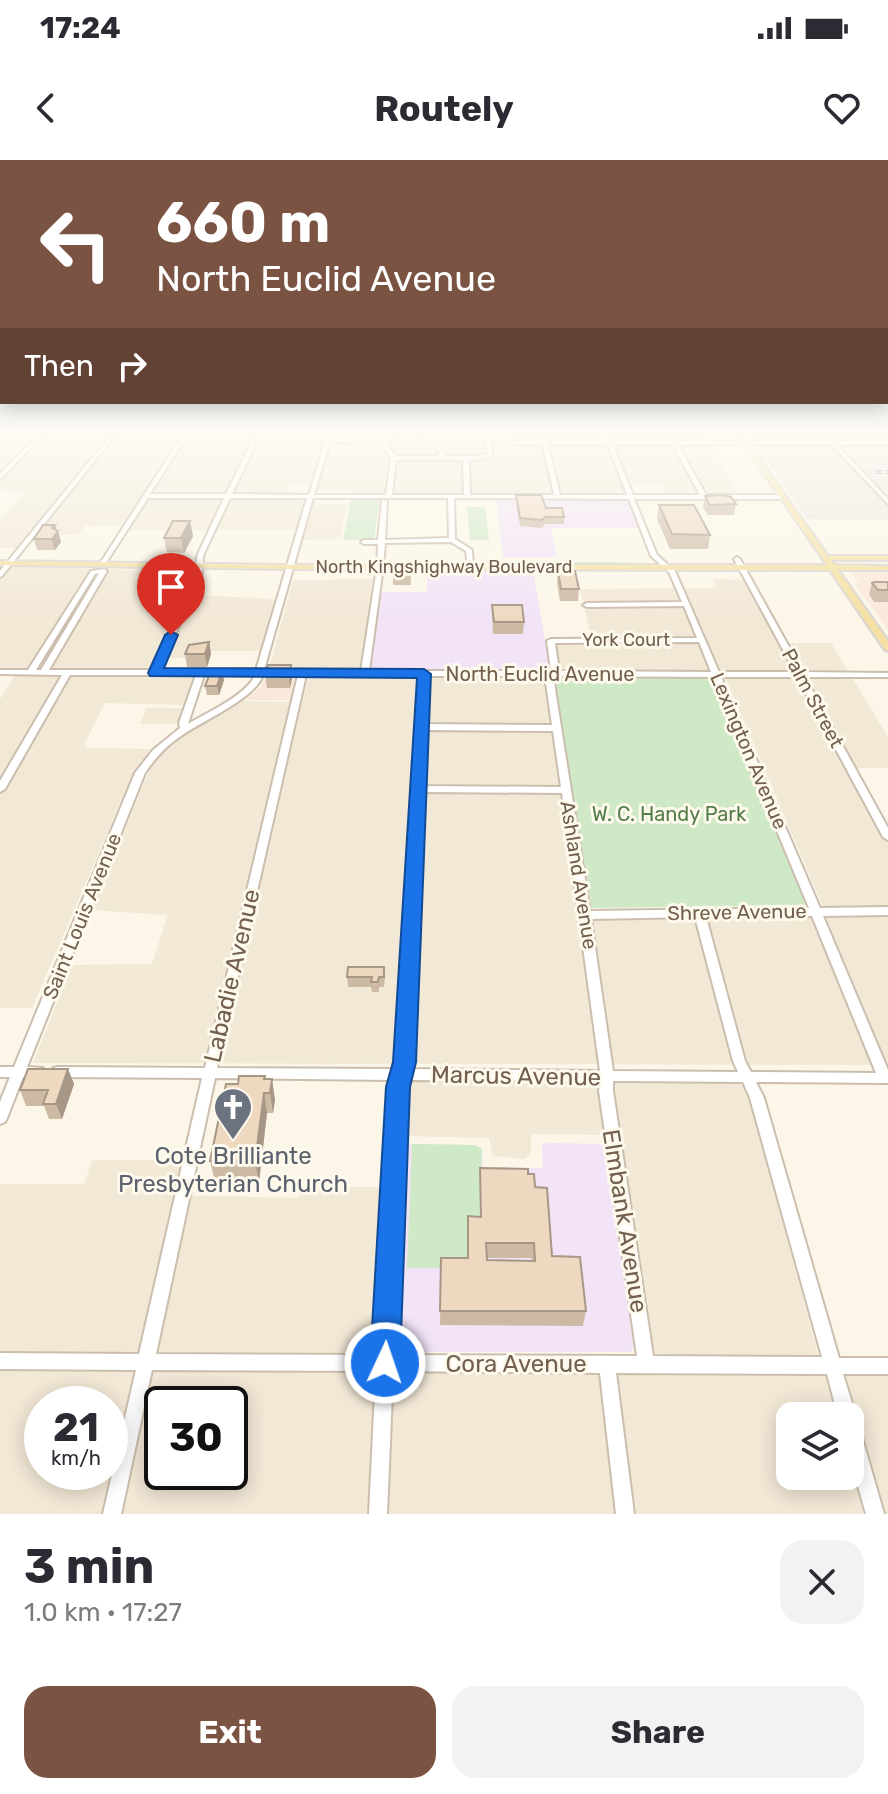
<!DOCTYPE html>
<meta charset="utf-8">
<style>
:root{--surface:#fff;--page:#f2f2f3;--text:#2b2b33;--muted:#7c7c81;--accent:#7b5342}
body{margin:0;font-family:Rubik,sans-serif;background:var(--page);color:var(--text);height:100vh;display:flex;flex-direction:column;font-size:30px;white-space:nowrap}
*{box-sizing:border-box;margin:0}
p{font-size:26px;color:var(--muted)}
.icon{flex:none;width:44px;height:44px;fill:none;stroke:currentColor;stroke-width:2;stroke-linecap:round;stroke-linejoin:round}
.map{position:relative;height:1354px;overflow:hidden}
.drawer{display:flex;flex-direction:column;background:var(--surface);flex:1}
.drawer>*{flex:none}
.guide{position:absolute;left:0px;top:0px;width:888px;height:244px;box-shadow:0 4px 20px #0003;background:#7b5342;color:#fff;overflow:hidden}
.controls{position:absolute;left:776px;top:1242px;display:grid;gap:16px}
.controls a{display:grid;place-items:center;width:88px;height:88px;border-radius:16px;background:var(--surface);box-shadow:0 4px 20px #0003;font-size:40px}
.speed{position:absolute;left:24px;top:1226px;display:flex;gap:16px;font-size:40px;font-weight:700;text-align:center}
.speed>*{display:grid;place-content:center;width:104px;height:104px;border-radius:50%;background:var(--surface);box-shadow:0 4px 20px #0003;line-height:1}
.speed small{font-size:20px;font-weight:400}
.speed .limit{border:4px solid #111;border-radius:12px;background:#fff;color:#111}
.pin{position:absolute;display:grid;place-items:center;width:68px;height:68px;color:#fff;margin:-82px -34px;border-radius:50% 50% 50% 0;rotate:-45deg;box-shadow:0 0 8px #0007}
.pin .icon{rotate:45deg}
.me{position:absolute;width:88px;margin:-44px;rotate:3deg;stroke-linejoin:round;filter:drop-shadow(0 0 6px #0008)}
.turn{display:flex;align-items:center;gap:28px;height:168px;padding:0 24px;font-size:36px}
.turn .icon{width:104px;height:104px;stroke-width:2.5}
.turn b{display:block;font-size:56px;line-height:68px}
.then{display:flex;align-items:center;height:76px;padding:0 24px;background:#0003;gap:16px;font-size:30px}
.round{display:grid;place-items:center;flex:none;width:84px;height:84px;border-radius:24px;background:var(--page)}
.head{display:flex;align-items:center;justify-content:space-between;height:136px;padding:0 24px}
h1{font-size:48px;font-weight:700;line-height:60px}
.primary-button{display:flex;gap:16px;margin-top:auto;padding:16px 24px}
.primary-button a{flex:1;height:92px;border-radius:24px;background:var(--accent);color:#fff;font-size:32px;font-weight:700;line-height:92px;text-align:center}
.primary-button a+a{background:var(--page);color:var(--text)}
.status{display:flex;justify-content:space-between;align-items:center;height:56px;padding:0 40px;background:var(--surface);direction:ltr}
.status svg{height:22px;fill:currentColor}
header{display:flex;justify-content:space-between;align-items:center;height:104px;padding:0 24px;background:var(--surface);font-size:36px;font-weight:700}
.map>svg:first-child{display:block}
.residential{fill:#f2e8d6;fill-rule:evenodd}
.commercial{fill:#fae9db}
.industrial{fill:#ebe7e0}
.education{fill:#f2e3f7}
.green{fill:#cfe8c6}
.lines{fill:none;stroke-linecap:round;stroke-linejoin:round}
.minor-casing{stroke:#ccbeae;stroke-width:4}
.major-casing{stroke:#dbd5d1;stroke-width:4}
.minor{fill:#fff;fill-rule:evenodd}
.major{fill:#f5e1a4;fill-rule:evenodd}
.rail-casing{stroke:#baa6c4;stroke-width:4}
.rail{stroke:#fef9ed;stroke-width:2;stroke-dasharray:5;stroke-linecap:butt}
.wall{fill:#cdbaa5;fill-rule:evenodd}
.shaded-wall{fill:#a79786}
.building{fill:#eed8c0;stroke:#a79786;stroke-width:2;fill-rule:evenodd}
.route{fill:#1a73e8;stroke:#114b97;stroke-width:2}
.labels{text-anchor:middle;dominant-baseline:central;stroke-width:6;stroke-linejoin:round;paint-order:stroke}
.far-street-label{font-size:18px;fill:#735f4d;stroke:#fef9ed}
.street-label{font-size:20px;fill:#735f4d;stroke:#fef9ed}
.park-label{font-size:20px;fill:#527d49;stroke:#fef9ed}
.near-street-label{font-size:24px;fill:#735f4d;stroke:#fef9ed}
.near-worship-label{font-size:24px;fill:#5b616d;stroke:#fef9ed}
</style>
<div class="status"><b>17:24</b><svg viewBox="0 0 49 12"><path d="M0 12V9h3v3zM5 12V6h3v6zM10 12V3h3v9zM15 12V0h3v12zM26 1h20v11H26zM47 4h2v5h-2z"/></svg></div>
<header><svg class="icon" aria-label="back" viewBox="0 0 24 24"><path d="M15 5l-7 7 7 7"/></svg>Routely<svg class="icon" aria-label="heart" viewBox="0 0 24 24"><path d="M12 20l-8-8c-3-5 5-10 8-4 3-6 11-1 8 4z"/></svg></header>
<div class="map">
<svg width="888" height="1354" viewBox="0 0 888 1354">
<rect width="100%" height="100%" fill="#fbf6e7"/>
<g class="residential">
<path d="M0,271h325l-15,52h-20l-4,15h19l-1,6h43l-7,35 -43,1 3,-11 -176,1 2,-5 -41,1 -7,9h-45l-11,13h-22v-28l26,-29 -26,-1z"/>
<path d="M334,271h367l39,64h-74l-5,-10 -34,1 3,9h-278v-4h-36l11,-38h32l-27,-15z"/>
<path d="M0,407l153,3 -6,12 48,1 -5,12 85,4 -15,52h-47l-19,3 -6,4h-30l-9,12 -149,-1z"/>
<path d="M373,419l-13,91 -91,-1 24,-89z"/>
<path d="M712,419l36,1 35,63h48l57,94v31h-33l33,64v233l-855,-2 39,-98 80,-1 16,-49 -77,-5 62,-148 39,-32 50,-29 60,1 7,-27 240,2 36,237 239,-5 -101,-237 -167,-3 -4,-26 40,-2 -12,-52 136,-1z"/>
<path d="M15,515l182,2 -11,28 -81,-2 -21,42 4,3 62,1 -29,52 -89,207h-32v-309z"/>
<path d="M146,548h39l-6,16h-39z"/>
<path d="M415,921l175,2 7,5 7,47 -73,-1v20l-7,5 -31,-3 -4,-18 -85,-2 2,-48 3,-5z"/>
<path d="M737,923l9,5 75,277 67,3v146h-888v-330h84l8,-24h90l-6,35 123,3 2,-11h84v176l261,1 -32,-280zM42,1244h68v68h-68zM162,1244h68v68h-68zM790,1256h60v60h-60z"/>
</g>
<g class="commercial">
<path d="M856,410h32v60l-33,-46 4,-1 -8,-10h6z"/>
<path d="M294,515l3,3 -6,22h-47l16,-12 6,-11z"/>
</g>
<path class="industrial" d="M746,271h142v89l-81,-1z"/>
<g class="education">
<path d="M496,338l132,1 11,29h-88l6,29h-54z"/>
<path d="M533,408l17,103 -179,-1 9,-78h47v-23z"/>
<path d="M547,983l59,1 28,204 -4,4h-223l-9,-5 -4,-9 9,-194 72,1 7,4 1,20 60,-1 -1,-22z"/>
</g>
<g class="green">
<path d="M351,338h29l-6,42h-31z"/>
<path d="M467,347h18l4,33h-19z"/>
<path d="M476,402h175l-170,3z"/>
<path d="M558,516l155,2 93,227 -214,3 -39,-230z"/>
<path d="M412,984l63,1 7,4 -2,83 -12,36h-61z"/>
</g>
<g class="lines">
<g class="minor-casing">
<g id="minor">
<path d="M42,271h6l-48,48v-5z"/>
<path d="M114,271h5l-117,145 -2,1v-6z"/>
<path d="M185,271h5l-40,63h76l31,-63h5l-30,63 77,1 19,-64h5l-3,7h55v-4l3,-2 38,-1 -2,2 -34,2 -1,12 7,9h43v-5l-4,-4 3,-2 7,6 -1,5h34l9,-2 -1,-18 -22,-5h10l17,3 1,22 -14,4h-9l1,35h84l-11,-50h-29l-3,-2 3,-2h28l-2,-10h4l3,10h59l-3,-10h4l5,10h59l-5,-10h4l6,10h212v4h-51l51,54v5l-56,-59h-154l28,50h75l3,2 -3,2h-147l23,56 18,16 44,101h76l-61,-113 3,-2 3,2 63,113 85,1v4h-83l83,151v12l-5,-3 -86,-160h-76l99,231 68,-1v8l-65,1 65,154v13l-132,-1 8,16 75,260h49v16h-45l13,42 -2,4 2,1 3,6 25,87h-18l-16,-56v-42h-12l-11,-42 -211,-1 18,141h-18l-16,-141 -207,-2 -6,143h-18l7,-143 -224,-1 -31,144h-18l33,-144 -136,-1v-16l139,1 63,-276 -144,-1 -5,-1 -1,-4 1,-4 5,-1 147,1 93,-393h-35c-8,24 -61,46 -82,61 -15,10 -26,22 -36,37l-118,294 16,1 1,4 -1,4 -20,1 -16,41 -2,4 -5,2v-22l10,-25h-10v-10h14l121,-294 18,-23 27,-22 -1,-5 17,-48h-126l-65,114 -5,3v-11l62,-106 -62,-1v-4h28l63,-99 13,-2 3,2 -58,99h103l44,-98 1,-16 27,-58h-76l-44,68 -5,-1zM330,282h54l-1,5 8,11 -5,37h-72zM548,285h60l19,50h-67zM613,285h60l27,50h-67zM396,300h67l1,35h-72zM230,338h77l-51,172h-96l42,-98 1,-16zM313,338h135l1,40 -64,2 2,-39 -5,-1 -4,40h-14l-3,2 3,2h14l-1,23 3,2 3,-2 2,-24 66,-1 15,9 2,16 5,1 -1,-18 -17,-11 -1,-41 175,1 22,57 18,16 13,30 -95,1 -4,2 4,2 97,-1 13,32 -146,1 -4,2 4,30h-182l13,-97 -3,-2 -3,2 -15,97 -97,-1zM99,413l-58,97h-5l59,-96zM699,482l12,30 -152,-1 -4,-28zM204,515h51c-8,20 -49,38 -67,49zM306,515l114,1 -22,386 -2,7 -179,-1zM428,516h117l7,49 -126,-1zM553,516l160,1 96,231 -219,3zM425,570l128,1 8,56 -138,-1zM423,632l139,1 38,278 -191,-2 1,-7zM812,756l64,157 -125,-1 -6,-11 -39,-144zM695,757l38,144 5,11 -125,-1 -22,-152zM215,918l178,2 -2,7 -14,268 -221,-1zM406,920l194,1 -1,10 38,265 -243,-1 11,-268zM613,921l130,1 7,16 72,259 -169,-1 -40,-265z"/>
</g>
</g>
<g class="major-casing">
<path id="major" d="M734,271h6l88,125h60v4h-57l4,5 53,1v4h-50l50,71v10l-3,-1 -55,-80 -541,-1 -289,-4v-4l289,4h538z"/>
</g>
<use href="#minor" class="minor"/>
<use href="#major" class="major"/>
<g class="rail-casing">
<path id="rail" d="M871,312h17"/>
</g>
<use href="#rail" class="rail"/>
</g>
<g class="wall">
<path d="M516,335l48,22v7h-19l-3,4 -22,-2 -4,-24z"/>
<path d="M705,336l31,8 -2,11h-26l-5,-8z"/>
<path d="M659,345l51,30 -2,14h-38l-13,-30z"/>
<path d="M56,370l5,12 -6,8h-18l-3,-11z"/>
<path d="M193,376l-9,17 -17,-1 -3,-14z"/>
<path d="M410,402l1,23h-18v-12z"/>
<path d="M558,411l21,18 -1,12h-18l-3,-18z"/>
<path d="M888,422v20h-14l-5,-8 3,-11z"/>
<path d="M492,445l32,17 -1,12h-30z"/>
<path d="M209,482l2,12 -4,13h-20l-2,-13 4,-9z"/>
<path d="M291,505l1,13 -2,10h-23l-2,-13z"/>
<path d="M224,520l-5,15h-12l-2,-9z"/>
<path d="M347,817h38l-1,10h-5v5h-7l-1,-5h-23z"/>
<path d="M68,909l6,15 -12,35h-13l-5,-13h-18l-6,-16z"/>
<path d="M265,916l10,24 -2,13h-6l-8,69h-44l-5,-21 28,-77z"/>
<path d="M480,1008l48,6 7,13 17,69 34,55 -3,15 -143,-1 1,-67h27l12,-41zM487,1098h45v3l-45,-1z"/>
</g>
<g class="shaded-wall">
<path d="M190,361l3,15 -9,17 -3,-15z"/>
<path d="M55,365l2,7 1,-1 3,11 -6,8 -3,-11v-11z"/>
<path d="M209,482l2,12 -4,13 -2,-13z"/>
<path d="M291,505l1,13 -2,10 -1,-13z"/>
<path d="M222,511l2,9 -5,15 -2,-9z"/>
<path d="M68,909l6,15 -12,35 -6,-15z"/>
<path d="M272,919l3,21 -2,13 -3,-20z"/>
<path d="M264,933l3,20 -8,69 -4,-20z"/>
</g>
<g class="building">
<path d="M516,335h25l5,13h16l2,9h-19l-3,3 -22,-2z"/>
<path d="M723,335l8,2 5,7 -26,1 -5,-9z"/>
<path d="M659,345h35l16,30 -38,-1z"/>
<path d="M173,361h17l-9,17h-17z"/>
<path d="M43,365h12l-3,3 6,3 -6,8h-18z"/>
<path d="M395,402h15l1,11h-18z"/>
<path d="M558,411h17l4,18h-18z"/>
<path d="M874,422h14v8h-10l-6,-7z"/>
<path d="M492,445h30l2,17h-30z"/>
<path d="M209,482l-4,12h-20l4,-9z"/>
<path d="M268,505h23l-2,10h-24z"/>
<path d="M211,511h11l-5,15h-12z"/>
<path d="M348,807h36v10h-5l-1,5h-7l1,-5h-25z"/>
<path d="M28,909h40l-12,35h-13l5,-14h-28z"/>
<path d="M239,916h26l-1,3h8l-2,14h-6l-9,69 -45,-1 16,-77h12z"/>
<path d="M480,1008l48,1v5h6l1,13 12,1 5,68 28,1 6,54h-146l1,-53h27v-42l13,1zM486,1083h48l1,18 -48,-1z"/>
</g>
<linearGradient id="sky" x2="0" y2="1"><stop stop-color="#96c2e6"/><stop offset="0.59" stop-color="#fdfbf4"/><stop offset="1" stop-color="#fdfbf4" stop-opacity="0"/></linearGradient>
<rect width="888" height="460" fill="url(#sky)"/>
<path class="route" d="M171,471l7,4 -14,33 260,1 7,5 -15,388 -6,25 -10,276 -5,11 -10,4 -11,-4 -4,-11 16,-276 7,-25 24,-384 -267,-2 -2,-3 17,-38z"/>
<defs>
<g id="church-pin" transform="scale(2)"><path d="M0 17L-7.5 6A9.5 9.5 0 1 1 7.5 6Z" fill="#6b7280" stroke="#fef9ed"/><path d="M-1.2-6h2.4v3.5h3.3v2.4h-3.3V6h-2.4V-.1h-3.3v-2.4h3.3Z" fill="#fff"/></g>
</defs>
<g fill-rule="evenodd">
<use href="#church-pin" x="233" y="947"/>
</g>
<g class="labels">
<g class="far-street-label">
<text x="444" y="407">North Kingshighway Boulevard</text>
<text x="626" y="480">York Court</text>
</g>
<g class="street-label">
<text x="540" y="514">North Euclid Avenue</text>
<text transform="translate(813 538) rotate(62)">Palm Street</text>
<text transform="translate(749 591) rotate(67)">Lexington Avenue</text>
<text transform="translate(579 715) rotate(81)">Ashland Avenue</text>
<text transform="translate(737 752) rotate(-1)">Shreve Avenue</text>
<text transform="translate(82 756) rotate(-68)">Saint Louis Avenue</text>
</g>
<g class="park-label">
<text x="669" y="654">W. C. Handy Park</text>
</g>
<g class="near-street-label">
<text transform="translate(232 816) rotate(-77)">Labadie Avenue</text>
<text transform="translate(516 916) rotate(1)">Marcus Avenue</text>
<text transform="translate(625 1061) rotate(81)">Elmbank Avenue</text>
<text x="516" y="1204">Cora Avenue</text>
</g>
<g class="near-worship-label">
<text x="233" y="996">Cote Brilliante<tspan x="233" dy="28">Presbyterian Church</tspan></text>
</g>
</g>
</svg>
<div class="controls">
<a><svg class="icon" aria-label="layers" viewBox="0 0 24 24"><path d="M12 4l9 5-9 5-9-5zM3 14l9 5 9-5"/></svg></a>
</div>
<div class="speed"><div>21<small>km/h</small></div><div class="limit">30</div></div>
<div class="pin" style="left:171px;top:475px;background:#d93025"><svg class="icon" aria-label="arrive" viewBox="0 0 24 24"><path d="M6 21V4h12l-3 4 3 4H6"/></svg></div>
<svg class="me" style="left:385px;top:1203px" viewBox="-20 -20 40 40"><circle r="17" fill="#1a73e8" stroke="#fff" stroke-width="3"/><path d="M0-11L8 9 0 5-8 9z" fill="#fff"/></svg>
<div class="guide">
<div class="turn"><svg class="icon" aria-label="left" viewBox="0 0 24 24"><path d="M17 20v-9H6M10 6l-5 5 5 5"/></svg><div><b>660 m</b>North Euclid Avenue</div></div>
<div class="then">Then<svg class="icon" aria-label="right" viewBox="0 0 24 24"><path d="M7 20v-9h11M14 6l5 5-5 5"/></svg></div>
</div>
</div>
<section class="drawer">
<div class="head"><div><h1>3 min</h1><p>1.0 km · 17:27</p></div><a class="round"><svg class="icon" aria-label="close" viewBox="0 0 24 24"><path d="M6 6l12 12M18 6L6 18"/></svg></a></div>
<div class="primary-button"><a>Exit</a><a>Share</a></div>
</section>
